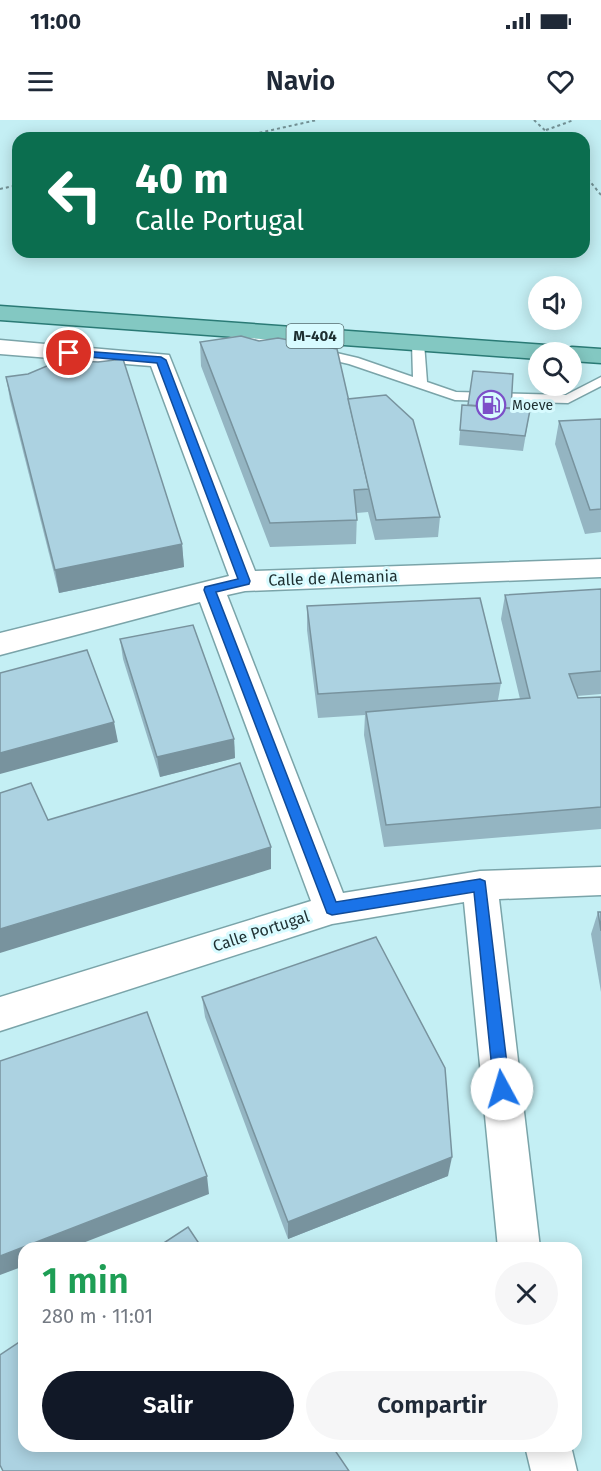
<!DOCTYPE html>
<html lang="es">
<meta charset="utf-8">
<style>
:root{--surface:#fff;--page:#f6f6f7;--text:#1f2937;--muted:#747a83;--accent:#111827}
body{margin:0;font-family:"Fira Sans",sans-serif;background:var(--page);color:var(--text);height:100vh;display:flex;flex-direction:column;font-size:22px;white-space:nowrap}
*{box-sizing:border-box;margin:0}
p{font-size:20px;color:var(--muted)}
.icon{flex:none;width:33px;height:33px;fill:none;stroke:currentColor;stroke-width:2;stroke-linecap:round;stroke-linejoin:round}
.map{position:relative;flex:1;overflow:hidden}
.panel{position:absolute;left:18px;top:1122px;width:564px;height:210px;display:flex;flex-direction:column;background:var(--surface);border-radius:18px;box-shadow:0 3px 15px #0003}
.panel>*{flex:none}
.banner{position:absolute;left:12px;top:12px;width:578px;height:126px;border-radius:18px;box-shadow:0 3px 15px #0003;background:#0b6e4f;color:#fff;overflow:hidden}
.tools{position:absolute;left:528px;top:156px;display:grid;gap:12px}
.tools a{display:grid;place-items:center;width:54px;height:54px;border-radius:50%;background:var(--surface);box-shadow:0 3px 15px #0003;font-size:30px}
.pin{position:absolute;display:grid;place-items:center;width:51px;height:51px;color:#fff;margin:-26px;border:3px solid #fff;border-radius:50%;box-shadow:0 2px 6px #0007}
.me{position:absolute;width:66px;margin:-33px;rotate:354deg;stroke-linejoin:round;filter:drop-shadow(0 0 4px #0008)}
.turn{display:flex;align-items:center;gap:21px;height:126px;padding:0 24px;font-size:27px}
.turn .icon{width:78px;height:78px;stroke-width:2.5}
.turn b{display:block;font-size:42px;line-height:51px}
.round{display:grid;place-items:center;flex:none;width:63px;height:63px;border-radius:32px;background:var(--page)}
.summary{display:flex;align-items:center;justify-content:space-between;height:102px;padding:0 24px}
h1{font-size:36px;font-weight:600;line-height:45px;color:#1e9e55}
.button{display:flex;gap:12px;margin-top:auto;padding:12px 24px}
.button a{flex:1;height:69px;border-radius:36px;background:var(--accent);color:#fff;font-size:24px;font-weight:600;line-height:69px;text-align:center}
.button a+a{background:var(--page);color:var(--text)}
.status{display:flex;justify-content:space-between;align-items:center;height:42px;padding:0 30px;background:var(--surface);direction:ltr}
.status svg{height:16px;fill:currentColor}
header{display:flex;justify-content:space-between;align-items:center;height:78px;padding:0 24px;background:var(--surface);font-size:27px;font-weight:600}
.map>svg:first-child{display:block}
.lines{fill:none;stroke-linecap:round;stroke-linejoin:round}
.service-casing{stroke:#7aa4a9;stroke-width:3}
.minor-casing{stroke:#7aa4a9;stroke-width:3}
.primary-casing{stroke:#2a7a75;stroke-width:3}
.path{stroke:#739195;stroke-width:2;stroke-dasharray:3 3;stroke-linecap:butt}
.service{fill:#fff;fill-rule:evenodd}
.minor{fill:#fff;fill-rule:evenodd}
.primary{fill:#83c8c2;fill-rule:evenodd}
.wall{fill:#94b5c2}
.shaded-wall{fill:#78939e}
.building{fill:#acd2e1;stroke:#78939e;stroke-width:1.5}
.route{fill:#1a73e8;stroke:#114b97;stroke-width:1.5}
.labels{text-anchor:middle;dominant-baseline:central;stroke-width:6;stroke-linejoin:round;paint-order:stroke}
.far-poi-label{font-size:14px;fill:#1e2f31;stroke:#d8fbff;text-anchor:start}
.shield{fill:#d8fbff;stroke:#566c6f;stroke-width:1.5}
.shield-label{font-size:15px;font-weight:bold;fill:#1e2f31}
.street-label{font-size:16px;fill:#1e2f31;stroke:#d8fbff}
</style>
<div class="status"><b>11:00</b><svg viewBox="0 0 49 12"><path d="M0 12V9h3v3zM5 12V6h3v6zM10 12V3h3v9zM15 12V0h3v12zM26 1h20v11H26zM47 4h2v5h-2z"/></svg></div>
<header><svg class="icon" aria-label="menu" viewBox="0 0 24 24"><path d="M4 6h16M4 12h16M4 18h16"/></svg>Navio<svg class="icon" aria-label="heart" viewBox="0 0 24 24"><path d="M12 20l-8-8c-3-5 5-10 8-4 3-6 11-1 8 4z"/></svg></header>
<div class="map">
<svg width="601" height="1351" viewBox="0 0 601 1351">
<rect width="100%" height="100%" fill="#c4eff4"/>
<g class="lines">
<g class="service-casing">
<g id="service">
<path d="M234,209l59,14 1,3 -6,4 -59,-14 -1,-3 1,-3z"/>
<path d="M418,219l6,4 3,39 29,10 110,3 35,-18v9l-33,17 -113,-3 -106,-36 -39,-9 -2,-3 7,-4 43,10 55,19 -1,-34z"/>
</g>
</g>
<g class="minor-casing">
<g id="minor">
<path d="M0,220l169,15 86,216 346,-12v18l-356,14 -18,4 116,298 137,-22 121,-4v28l-102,4 41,349h-42l-34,-346 -132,22 -332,107v-34l311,-96 -111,-299 -200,53v-22l229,-57 -78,-210 -151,-12z"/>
<path d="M525,1326h46l6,25h-46z"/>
</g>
</g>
<g class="primary-casing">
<g id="primary">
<path d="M0,186l546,39 8,2 4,5h-20v7l-538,-39z"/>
<path d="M572,227l29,2v14l-29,-2v-9h-11l3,-3z"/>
</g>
</g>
<g class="path">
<path d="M534,0l19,18"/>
<path d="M546,10l28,-10"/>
<path d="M236,18l81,-18"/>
<path d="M584,54l17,21"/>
<path d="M0,69l18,-4"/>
</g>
<use href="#service" class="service"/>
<use href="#minor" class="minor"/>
<use href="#primary" class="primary"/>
</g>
<g class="wall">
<path d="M200,222l148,57 92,118 -2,20 -63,3 -7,-28 -11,1 -1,31 -86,3 -69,-181z"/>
<path d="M6,257l176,167 2,23 -125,26 -49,-193z"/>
<path d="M462,285l68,5 -7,41 -64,-6z"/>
<path d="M601,299v113l-16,2 -30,-90 4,-23z"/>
<path d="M601,469v105l-24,2 1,2 23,-1v132l-217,18 -20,-112 1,-20 -47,3 -11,-88v-24l194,77 -3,17 22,-1 -19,-80 4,-24z"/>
<path d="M120,519l114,100 1,19 -75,19 -37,-118z"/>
<path d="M598,792h3v80l-10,-58z"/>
<path d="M202,877l246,179 -160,63 -83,-222z"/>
</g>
<g class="shaded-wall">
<path d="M182,424l2,23 -125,26 -4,-23z"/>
<path d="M114,602l4,20 -118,32v-21z"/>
<path d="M234,619l1,19 -75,19 -3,-20z"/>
<path d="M271,727v22l-271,84v-24z"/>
<path d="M452,1037l-4,19 -160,63v-17z"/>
<path d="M207,1056l2,18 -139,54h-46v18l-24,9v-19z"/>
</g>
<g class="building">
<path d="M241,216l18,5 19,-3 59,11 32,140 -15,1 3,30 -87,3 -70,-181z"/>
<path d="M123,239l59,185 -127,26 -49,-193 22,-3 33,-14 37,2z"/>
<path d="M473,251l40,3 -2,34 -43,-3z"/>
<path d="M386,275l27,25 27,97 -64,3 -28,-121z"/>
<path d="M462,285l68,5 -5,26 -65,-6z"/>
<path d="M601,299v90l-11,1 -31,-89z"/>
<path d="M601,469v82l-32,3 9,24 23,-1v110l-215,18 -20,-113 164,-14 -25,-103z"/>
<path d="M480,478l21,85 -183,11 -11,-88z"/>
<path d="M193,505l41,114 -77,18 -37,-118z"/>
<path d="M87,530l27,72 -114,31v-80z"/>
<path d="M240,643l31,84 -271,82v-136l31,-10 17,37z"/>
<path d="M598,792h3v19z"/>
<path d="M376,817l69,131 7,89 -164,65 -86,-225z"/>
<path d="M147,892l60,164 -207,80v-195z"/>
<path d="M188,1107l14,21h-46z"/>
<path d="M24,1219v107h308l17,25h-346l-3,-6v-110z"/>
</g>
<path class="route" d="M69,230l92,7 5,3 84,221 -1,3 -33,8 120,310 144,-23 5,2 25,208 -2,6 -6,2 -6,-2 -2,-6 -20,-197 -142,23 -5,-2 -123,-323 1,-3 33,-8 -81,-216 -91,-8 -2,-2z"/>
<defs>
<g id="fuel-ring" transform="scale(1.5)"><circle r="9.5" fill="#d8fbff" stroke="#7c4fc8" stroke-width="1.5"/><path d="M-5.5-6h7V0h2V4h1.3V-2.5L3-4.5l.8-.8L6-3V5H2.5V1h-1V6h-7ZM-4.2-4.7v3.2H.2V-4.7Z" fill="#7c4fc8"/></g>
</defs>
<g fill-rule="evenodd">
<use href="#fuel-ring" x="491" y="285"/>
</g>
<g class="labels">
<g class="far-poi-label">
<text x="512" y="285">Moeve</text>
</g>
<rect class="shield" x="286.5" y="204" width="57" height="24" rx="4.5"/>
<g class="shield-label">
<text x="315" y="216">M-404</text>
</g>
<g class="street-label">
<text transform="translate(333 458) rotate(-2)">Calle de Alemania</text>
<text transform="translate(261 811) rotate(-18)">Calle Portugal</text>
</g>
</g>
</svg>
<div class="tools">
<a><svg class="icon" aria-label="sound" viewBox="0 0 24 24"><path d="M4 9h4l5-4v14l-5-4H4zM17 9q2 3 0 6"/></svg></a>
<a><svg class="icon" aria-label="search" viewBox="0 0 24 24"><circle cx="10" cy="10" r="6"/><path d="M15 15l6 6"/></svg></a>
</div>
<div class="pin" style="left:69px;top:233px;background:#d93025"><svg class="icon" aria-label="arrive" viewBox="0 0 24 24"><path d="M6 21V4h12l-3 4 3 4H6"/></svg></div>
<svg class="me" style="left:502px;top:969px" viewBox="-20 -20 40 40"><circle r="19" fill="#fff"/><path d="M0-13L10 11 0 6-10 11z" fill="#1a73e8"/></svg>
<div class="banner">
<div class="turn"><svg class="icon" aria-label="left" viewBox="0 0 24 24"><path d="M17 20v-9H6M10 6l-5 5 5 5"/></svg><div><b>40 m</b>Calle Portugal</div></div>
</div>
<section class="panel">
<div class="summary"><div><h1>1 min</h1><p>280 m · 11:01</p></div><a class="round"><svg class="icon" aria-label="close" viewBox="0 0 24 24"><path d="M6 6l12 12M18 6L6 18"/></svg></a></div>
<div class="button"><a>Salir</a><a>Compartir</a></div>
</section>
</div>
